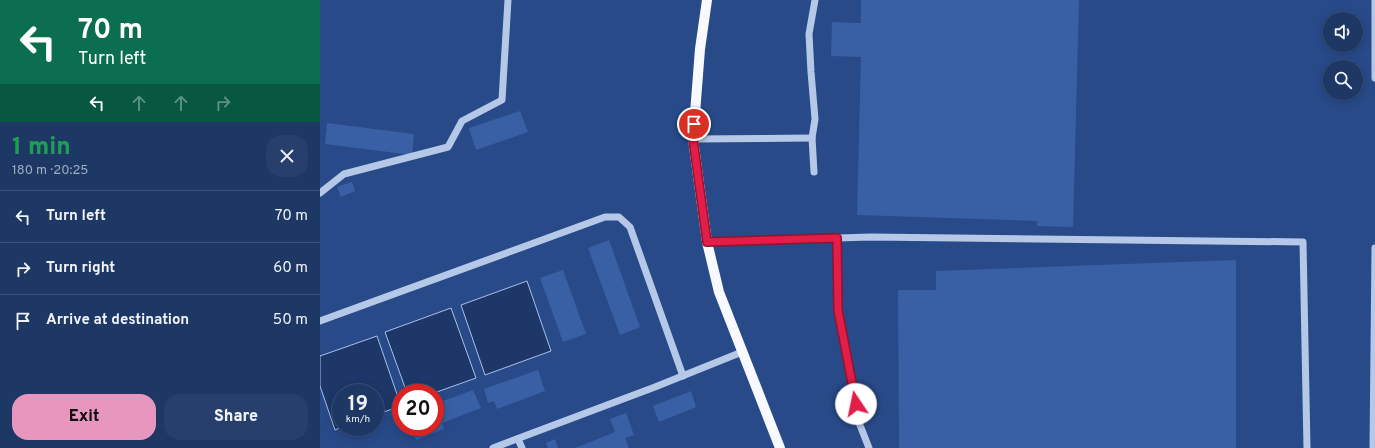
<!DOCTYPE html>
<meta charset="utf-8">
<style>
:root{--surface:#1e3866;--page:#263f6c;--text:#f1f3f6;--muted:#a1acbf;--line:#3c527a;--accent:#e797bd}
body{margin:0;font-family:Overpass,sans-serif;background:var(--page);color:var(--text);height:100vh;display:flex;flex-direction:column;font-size:15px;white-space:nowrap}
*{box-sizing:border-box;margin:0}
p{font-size:13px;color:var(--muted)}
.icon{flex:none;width:22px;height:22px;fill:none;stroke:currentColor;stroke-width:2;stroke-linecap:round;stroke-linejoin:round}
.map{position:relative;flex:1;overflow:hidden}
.side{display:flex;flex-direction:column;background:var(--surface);width:320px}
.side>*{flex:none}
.guide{background:#0b6e4f;color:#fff;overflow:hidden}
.fabs{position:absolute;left:1003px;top:12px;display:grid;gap:8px}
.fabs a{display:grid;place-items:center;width:40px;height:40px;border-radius:50%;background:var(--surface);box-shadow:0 2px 10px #0003,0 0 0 1px var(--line);font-size:20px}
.speed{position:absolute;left:12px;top:384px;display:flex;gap:8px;font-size:20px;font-weight:700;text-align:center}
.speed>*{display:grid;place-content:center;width:52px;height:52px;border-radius:50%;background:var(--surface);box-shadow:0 2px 10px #0003,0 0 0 1px var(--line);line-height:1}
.speed small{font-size:10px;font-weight:400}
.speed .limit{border:6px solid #d22;background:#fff;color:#111}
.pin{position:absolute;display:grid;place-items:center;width:34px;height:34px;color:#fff;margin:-17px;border:2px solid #fff;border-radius:50%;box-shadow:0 1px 4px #0007}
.me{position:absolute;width:44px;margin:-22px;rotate:349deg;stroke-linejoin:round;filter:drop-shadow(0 0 3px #0008)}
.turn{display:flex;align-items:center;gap:14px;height:84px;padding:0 12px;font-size:18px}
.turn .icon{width:52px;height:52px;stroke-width:2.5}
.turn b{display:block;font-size:28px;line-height:34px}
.lanes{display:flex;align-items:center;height:38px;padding:0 12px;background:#0003;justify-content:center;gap:20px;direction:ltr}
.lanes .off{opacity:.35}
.round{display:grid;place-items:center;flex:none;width:42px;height:42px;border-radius:16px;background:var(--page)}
.headline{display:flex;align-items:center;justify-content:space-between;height:68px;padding:0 12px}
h1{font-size:24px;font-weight:800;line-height:30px;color:#1e9e55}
.action{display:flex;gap:8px;margin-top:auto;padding:8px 12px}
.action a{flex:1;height:46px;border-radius:16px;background:var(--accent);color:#111;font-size:16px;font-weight:800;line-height:46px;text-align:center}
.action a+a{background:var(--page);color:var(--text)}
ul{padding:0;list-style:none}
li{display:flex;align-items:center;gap:12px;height:52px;padding:0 12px;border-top:1px solid var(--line)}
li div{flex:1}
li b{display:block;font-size:15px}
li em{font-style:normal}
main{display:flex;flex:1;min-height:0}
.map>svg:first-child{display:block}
.water{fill:#1d3768;stroke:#a9c1e9}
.building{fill:#3960a4}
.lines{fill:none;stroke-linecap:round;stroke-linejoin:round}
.minor{stroke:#b5c8e8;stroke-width:7}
.major{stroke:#f7f9fe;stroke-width:10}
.route-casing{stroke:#92132f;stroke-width:10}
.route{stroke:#e11d48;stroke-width:7}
</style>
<main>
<section class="side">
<div class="guide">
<div class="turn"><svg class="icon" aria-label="left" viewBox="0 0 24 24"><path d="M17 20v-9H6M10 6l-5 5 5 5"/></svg><div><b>70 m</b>Turn left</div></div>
<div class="lanes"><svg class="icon" aria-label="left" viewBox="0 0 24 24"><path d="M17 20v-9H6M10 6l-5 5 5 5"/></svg><svg class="icon off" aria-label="ahead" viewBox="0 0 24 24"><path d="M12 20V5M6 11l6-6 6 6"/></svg><svg class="icon off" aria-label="ahead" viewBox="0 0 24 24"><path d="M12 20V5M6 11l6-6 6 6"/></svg><svg class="icon off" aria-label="right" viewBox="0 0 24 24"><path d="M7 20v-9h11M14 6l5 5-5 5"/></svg></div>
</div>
<div class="headline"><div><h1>1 min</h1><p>180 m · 20:25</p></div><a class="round"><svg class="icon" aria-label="close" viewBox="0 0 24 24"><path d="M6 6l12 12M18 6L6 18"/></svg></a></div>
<ul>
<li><svg class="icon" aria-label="left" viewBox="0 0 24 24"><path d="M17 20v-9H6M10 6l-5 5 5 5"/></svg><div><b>Turn left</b></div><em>70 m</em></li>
<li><svg class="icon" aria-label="right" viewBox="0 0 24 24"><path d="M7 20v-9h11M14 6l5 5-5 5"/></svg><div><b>Turn right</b></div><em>60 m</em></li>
<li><svg class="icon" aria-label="arrive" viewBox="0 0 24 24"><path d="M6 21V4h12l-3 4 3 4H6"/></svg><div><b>Arrive at destination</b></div><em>50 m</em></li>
</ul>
<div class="action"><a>Exit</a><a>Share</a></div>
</section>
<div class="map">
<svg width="1055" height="448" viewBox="0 0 1055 448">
<rect width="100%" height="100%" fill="#284a88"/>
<g class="water">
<path d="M207,281l24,70 -66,24 -24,-70z"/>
<path d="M131,308l25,70 -42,15h-27l-22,-61z"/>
<path d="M57,336l24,70 -26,9v-22h-34v34h1l-7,3 -15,-44v-30z"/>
</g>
<g class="building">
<path d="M541,0h218l-6,227 -36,-1v-5l-180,-6 4,-158 -30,-1 1,-34 29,1z"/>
<path d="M200,111l8,21 -52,18 -7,-22z"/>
<path d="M7,123l87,11 -2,21 -87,-11z"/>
<path d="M32,182l3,9 -14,6 -4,-10z"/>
<path d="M289,240l31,87 -20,8 -32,-87z"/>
<path d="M916,260v188h-337l-1,-158h38v-19z"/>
<path d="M243,270l23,64 -23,8 -23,-64z"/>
<path d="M218,370l7,21 -48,18 -3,-8 -6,2 -4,-14z"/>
<path d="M153,390l8,18 -39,15 2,6 -28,11 -5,-13h24v-23z"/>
<path d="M371,391l5,16 -37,15 -6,-16z"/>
<path d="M306,413l8,22 -9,3 4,10h-54l40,-16 -5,-13z"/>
<path d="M235,439l3,9h-10l-2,-5z"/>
</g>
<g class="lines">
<g class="minor">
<path d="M1055,0v78"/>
<path d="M373,139l119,-1"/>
<path d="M494,172l-2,-34 3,-19 -4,-47 -2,-38 6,-34"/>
<path d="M0,193l24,-19 104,-27 14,-26 40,-21 6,-100"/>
<path d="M517,238l1,72 20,110 11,28"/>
<path d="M387,242l164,-5 432,5 4,206"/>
<path d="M0,321l285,-104h14l11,10 53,149"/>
<path d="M198,439l4,9"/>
<path d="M173,448l162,-61 87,-35"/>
<path d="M1053,448l2,-200"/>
</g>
<path class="major" d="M387,0l-7,49 -7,90 14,103 12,50 61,156"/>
</g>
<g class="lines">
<g class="route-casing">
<path id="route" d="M374,124l-1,15 14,103 130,-4 1,72 18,94"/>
</g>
<use href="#route" class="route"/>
</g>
</svg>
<div class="fabs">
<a><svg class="icon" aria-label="sound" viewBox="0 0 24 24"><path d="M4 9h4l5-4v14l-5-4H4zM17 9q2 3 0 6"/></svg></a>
<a><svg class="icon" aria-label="search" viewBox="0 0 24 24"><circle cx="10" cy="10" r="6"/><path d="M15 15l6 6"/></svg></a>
</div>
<div class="speed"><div>19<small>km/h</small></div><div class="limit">20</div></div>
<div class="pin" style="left:374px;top:124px;background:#d93025"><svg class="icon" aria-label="arrive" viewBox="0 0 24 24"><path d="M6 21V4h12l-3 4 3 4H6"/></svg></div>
<svg class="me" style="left:536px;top:404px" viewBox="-20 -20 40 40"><circle r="19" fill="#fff"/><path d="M0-13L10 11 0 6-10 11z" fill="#e11d48"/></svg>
</div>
</main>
